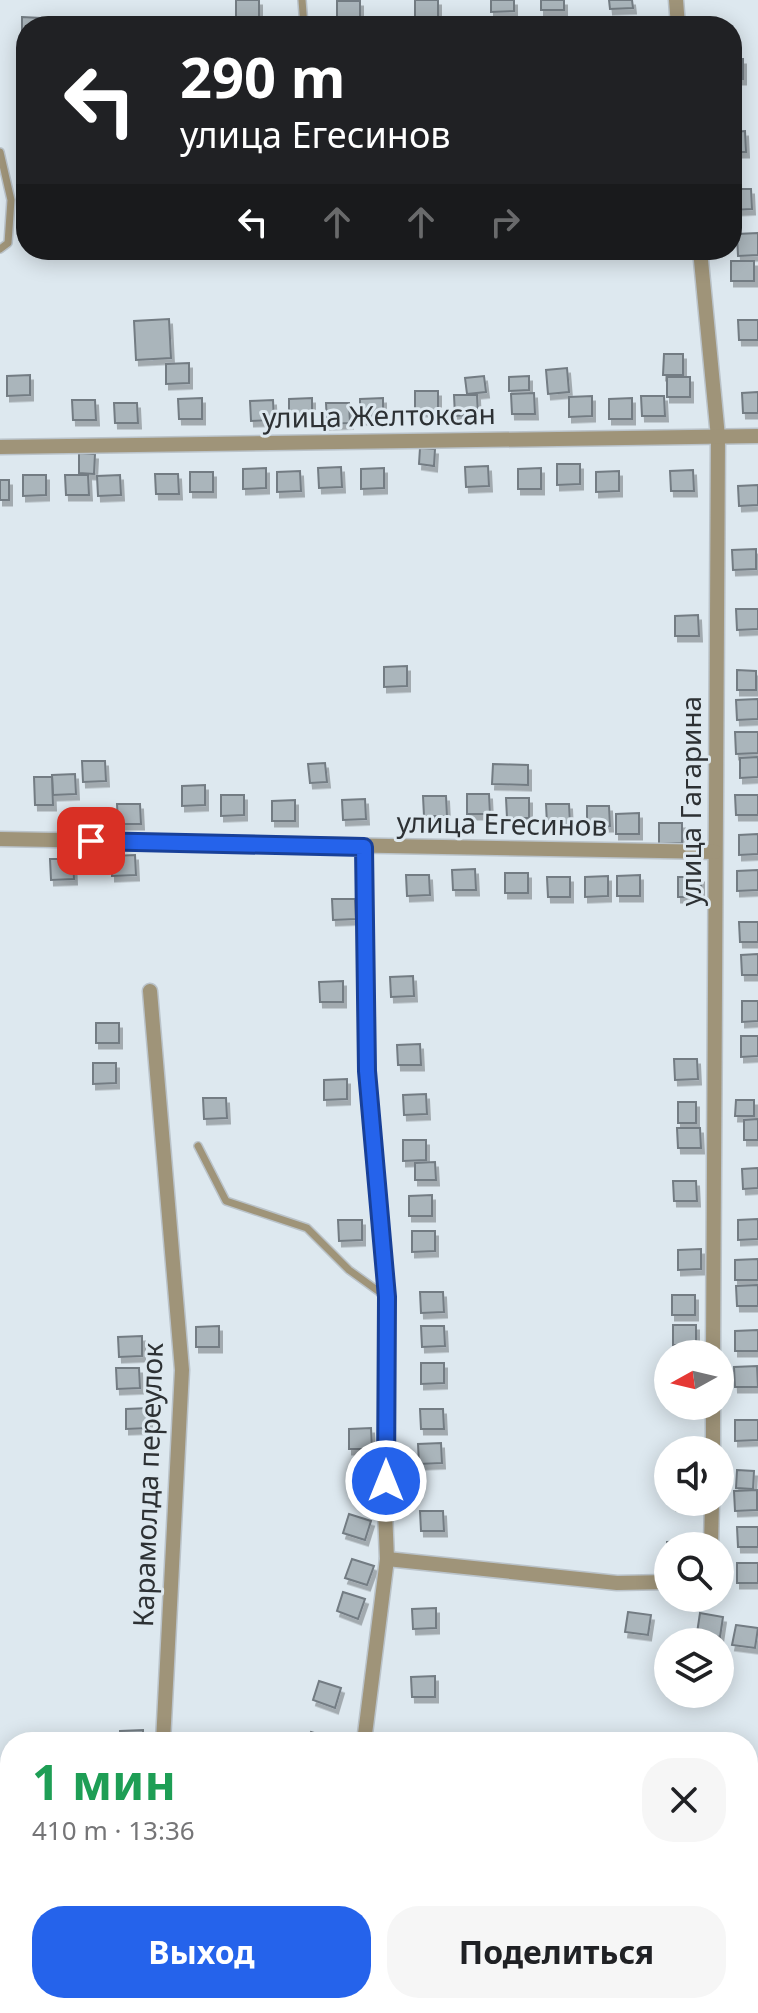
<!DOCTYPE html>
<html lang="ru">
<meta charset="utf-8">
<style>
:root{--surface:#fff;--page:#f6f6f6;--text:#202124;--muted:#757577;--accent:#2563eb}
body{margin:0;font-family:"Noto Sans",sans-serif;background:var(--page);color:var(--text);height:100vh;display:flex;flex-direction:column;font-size:30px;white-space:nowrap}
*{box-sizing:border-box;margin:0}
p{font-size:26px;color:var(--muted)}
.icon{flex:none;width:44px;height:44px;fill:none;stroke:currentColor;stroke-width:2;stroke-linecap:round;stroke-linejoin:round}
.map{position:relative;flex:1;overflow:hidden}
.details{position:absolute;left:0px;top:1732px;width:758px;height:282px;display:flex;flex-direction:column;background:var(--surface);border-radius:32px 32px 0 0;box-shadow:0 4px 20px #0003}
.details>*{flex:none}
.guide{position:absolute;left:16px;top:16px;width:726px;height:244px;border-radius:32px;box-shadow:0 4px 20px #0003;background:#202124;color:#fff;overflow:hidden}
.needle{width:52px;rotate:262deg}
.controls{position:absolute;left:654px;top:1340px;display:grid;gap:16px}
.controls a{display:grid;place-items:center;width:80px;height:80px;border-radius:50%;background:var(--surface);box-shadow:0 4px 20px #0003;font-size:40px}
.pin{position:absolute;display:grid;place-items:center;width:68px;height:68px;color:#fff;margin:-34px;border-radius:16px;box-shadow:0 4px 12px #0006}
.me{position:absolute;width:88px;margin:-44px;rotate:0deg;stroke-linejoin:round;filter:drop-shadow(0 0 6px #0008)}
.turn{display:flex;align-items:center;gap:28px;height:168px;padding:0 32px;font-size:36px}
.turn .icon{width:104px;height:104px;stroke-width:2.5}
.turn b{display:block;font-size:56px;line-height:68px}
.lanes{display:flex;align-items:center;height:76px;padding:0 32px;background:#0003;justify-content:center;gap:40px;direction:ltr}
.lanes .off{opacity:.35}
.round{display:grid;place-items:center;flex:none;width:84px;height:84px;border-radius:32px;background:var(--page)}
.summary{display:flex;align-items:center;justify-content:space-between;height:136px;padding:0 32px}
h1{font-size:48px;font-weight:700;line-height:60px;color:#1e9e55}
.primary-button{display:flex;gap:16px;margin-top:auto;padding:16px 32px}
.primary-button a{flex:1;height:92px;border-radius:32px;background:var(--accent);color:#fff;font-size:32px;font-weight:700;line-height:92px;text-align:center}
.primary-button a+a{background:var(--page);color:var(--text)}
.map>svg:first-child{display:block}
.building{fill:#aab5bb;stroke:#737c83;stroke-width:2;filter:url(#shadow)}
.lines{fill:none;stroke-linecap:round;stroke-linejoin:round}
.service-casing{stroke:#bac3ca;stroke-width:10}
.minor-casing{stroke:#bac3ca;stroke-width:17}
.service{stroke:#9f9479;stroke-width:7}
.minor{stroke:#9f9479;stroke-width:14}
.route-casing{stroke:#184099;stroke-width:20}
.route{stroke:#2563eb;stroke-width:14}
.labels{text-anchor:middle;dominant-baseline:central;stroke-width:6;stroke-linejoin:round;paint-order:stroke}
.street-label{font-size:28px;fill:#2d3134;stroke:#dde8ef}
</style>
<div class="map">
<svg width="758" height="2013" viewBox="0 0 758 2013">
<defs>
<filter id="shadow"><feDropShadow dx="3" dy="5.5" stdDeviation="0" flood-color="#0004"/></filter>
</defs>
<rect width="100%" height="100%" fill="#dde8ef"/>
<g class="building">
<rect x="236" y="0" width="23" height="19"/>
<rect x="415" y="0" width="23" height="17"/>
<path d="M491,0h23v11l-23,1z"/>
<rect x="541" y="0" width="23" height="10"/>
<path d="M609,0h23l1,8 -23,1z"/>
<path d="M337,1h23v20l-23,1z"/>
<path d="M22,17l19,1v8h-15v15h-4z"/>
<path d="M255,21l1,5h-25l-1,-3z"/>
<rect x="732" y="59" width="11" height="20"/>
<path d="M745,131l1,21h-14v-20z"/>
<path d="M732,189h19l1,20 -20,1z"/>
<path d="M758,233v22l-20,1 -1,-22z"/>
<rect x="731" y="261" width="23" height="20"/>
<path d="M169,319l2,39 -35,2 -2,-39z"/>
<path d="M738,320h20v20h-19z"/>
<path d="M664,354h19v21h-20z"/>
<path d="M189,363v20l-23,1v-20z"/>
<path d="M567,368l2,24 -21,2 -2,-24z"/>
<path d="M30,375v20l-23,1v-20z"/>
<path d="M484,376l2,16 -19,2 -2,-16z"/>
<path d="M529,376v14l-20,1v-14z"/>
<rect x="667" y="377" width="23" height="20"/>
<rect x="415" y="391" width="23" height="20"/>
<path d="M758,392v21h-15l-1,-20z"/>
<path d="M534,393l1,21h-23l-1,-20z"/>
<path d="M454,395h23l1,20 -23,1z"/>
<path d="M592,396v20l-23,1v-20z"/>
<path d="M641,396h23l1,20h-23z"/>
<path d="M202,398v21h-23l-1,-20z"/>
<path d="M312,398v21h-23v-20z"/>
<path d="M383,398v21h-23v-20z"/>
<path d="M632,398v21h-23v-20z"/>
<path d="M72,400h23l1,20h-23z"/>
<path d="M273,400l1,20 -23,1 -1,-20z"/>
<path d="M114,403h23l1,20h-23z"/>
<path d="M326,403h23l1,20 -23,1z"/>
<path d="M420,448l15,1 -1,17 -15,-2z"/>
<path d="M79,453l16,1 -1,20 -15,-1z"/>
<path d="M557,464h23v20l-23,1z"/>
<path d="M488,466l1,20 -23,1 -1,-20z"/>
<path d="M341,467l1,20 -23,1 -1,-20z"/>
<path d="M266,468v20l-23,1v-20z"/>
<path d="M384,468v20l-23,1v-20z"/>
<path d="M541,468v21h-23v-20z"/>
<path d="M693,470l1,21h-23l-1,-20z"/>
<path d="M300,471l1,20 -24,1v-20z"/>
<path d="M619,471v20l-23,1v-20z"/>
<rect x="190" y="472" width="23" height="20"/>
<path d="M155,474h23l1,20h-23z"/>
<path d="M23,475h23v20l-23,1z"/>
<path d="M65,475h23l1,20h-23z"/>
<path d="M120,475l1,20 -23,1 -1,-20z"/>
<rect x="0" y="480" width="9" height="20"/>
<path d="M758,485v20l-19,1 -1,-20z"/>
<path d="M756,549v20l-23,1 -1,-20z"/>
<path d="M736,609h22v20l-21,1z"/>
<path d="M698,615l1,21h-24v-20z"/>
<path d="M407,666v20l-23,1v-20z"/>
<path d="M737,670l19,1v19h-19z"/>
<path d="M758,699v20l-21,1 -1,-20z"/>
<path d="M735,732h23v21l-22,1z"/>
<path d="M758,757v20l-18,1v-20z"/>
<path d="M82,761h23l1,20 -23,1z"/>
<path d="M325,763l2,19 -17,1 -2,-19z"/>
<path d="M493,764l35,1v20l-36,-1z"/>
<path d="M75,774l1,20 -23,1 -1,-20z"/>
<path d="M34,777h18l1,28h-18z"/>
<path d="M205,785v20l-23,1v-20z"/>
<path d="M467,794h22l1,20h-23z"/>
<path d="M221,795h23v20l-23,1z"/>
<path d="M735,795h23v20h-22z"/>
<path d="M423,796h23l1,20h-23z"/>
<path d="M506,798h23v20h-22z"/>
<path d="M365,799l1,20 -23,1 -1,-20z"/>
<path d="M295,800v21h-23v-20z"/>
<path d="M117,804h23l1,20h-23z"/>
<path d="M546,804h23l1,20h-23z"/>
<path d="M587,806h22l1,20 -23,1z"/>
<path d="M639,813v21h-23v-20z"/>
<path d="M659,823h23v20l-23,1z"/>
<path d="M758,834v20l-19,1v-20z"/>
<path d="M135,855l1,20 -24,1v-20z"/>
<path d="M50,859h23l1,20 -23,1z"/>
<path d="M475,869l1,21h-23l-1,-20z"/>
<path d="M758,870v20l-21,1v-20z"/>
<rect x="505" y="873" width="23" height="20"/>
<path d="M406,875h23l1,20 -23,1z"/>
<path d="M640,875v21h-23v-20z"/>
<path d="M608,876v20l-23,1v-20z"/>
<path d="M547,877h23v20h-22z"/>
<rect x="678" y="877" width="23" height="20"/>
<path d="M332,899h23l1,20 -23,1z"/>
<path d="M739,922h19v20h-18z"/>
<path d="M758,954v21h-16l-1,-20z"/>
<path d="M413,976l1,20 -23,1 -1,-20z"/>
<path d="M343,981v21h-23l-1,-20z"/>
<path d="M742,1001h16v20l-16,1z"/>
<rect x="96" y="1023" width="23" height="20"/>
<path d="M741,1036h17v20l-17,1z"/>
<path d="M420,1044l1,21h-23l-1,-20z"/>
<path d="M674,1059h23l1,20 -23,1z"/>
<path d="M93,1063h23v20l-23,1z"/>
<path d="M347,1079v20l-23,1v-20z"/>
<path d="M426,1094l1,20 -23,1 -1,-20z"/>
<path d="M203,1098h23l1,20 -23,1z"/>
<path d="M736,1100h18v16h-19z"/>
<rect x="678" y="1102" width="18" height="21"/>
<path d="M758,1119v21h-14v-20z"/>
<path d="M677,1128h23l1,20h-23z"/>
<path d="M403,1140h23v20l-23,1z"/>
<path d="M435,1162l1,18h-21v-17z"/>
<path d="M758,1168v20l-15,1 -1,-20z"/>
<path d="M673,1181h23l1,20h-23z"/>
<path d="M432,1195v21h-23v-20z"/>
<path d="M758,1219v20l-20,1v-20z"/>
<path d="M338,1220h24v20l-23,1z"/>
<path d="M412,1231h23v20l-23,1z"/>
<path d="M701,1249v20l-23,1v-20z"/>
<path d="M758,1259v21h-23v-20z"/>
<path d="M758,1285v21h-21l-1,-20z"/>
<path d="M420,1292h23l1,20 -23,1z"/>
<rect x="672" y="1295" width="23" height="20"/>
<rect x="673" y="1325" width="23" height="20"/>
<path d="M219,1326v21h-23v-20z"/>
<path d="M421,1326h23l1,20 -23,1z"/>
<path d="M758,1330v21h-23v-20z"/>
<path d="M142,1336v20l-23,1 -1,-20z"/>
<path d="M421,1363h23v20l-23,1z"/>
<path d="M757,1366l1,21h-23l-1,-20z"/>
<path d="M116,1368h23l1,20 -23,1z"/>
<path d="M149,1408v20l-23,1v-20z"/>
<path d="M420,1409h23l1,20h-23z"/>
<path d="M735,1420h23v20l-23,1z"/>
<path d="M371,1428l1,21h-23v-20z"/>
<path d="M441,1443l1,20 -23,1 -1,-20z"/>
<path d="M737,1470l17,1 -1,18 -17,-1z"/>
<path d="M757,1490v20l-22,1 -1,-20z"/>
<path d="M673,1502h25v2l-25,1z"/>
<path d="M420,1511h23l1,20h-23z"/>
<path d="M349,1514l22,7 -6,19 -22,-7z"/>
<path d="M737,1527h21v20h-20z"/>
<path d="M690,1541v5h-22l-1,16v-20z"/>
<path d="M352,1559l22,7 -7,19 -22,-7z"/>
<rect x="737" y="1563" width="21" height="20"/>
<path d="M343,1592l22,7 -7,20 -21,-8z"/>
<path d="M436,1608v20l-23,1 -1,-20z"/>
<path d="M628,1612l23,3 -3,20 -23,-3z"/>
<path d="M700,1613l23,4 -3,20 -23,-4z"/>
<path d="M736,1625l22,3 -3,20 -23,-3z"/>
<path d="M435,1676v21h-23l-1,-20z"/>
<path d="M319,1681l22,7 -6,20 -22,-8z"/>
<path d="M143,1730v12h-23v-11z"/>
<path d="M311,1732l22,7 -1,3h-24z"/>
</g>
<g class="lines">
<g class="service-casing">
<g id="service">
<path d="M302,0l2,26"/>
<path d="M0,152l11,48 -3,43 -8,6"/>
<path d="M198,1146l28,55 81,27 42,42 36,26"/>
<path d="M748,1871l10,-1"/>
<path d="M10,1947l-10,20 10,21"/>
<path d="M17,2004l4,9"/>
</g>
</g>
<g class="minor-casing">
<g id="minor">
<path d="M676,0l2,26"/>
<path d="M700,250l18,187 -5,917"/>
<path d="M0,447l758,-11"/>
<path d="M0,839l715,13"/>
<path d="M150,991l32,379 -19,372"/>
<path d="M713,1450v-44"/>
<path d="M711,1546l1,-44"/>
<path d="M387,1559l230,24 51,-1"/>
<path d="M364,1742l23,-183 -2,-48 2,-214 -20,-226 -3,-224"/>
<path d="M748,1810l10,1"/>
<path d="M0,1927h10"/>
<path d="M301,2013l3,-9"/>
</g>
</g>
<use href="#service" class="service"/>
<use href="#minor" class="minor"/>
</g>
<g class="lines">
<g class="route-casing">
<path id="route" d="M91,841l273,6 3,224 20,226 -1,184"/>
</g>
<use href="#route" class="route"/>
</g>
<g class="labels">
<g class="street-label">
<text transform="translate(379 415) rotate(-1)">улица Желтоксан</text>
<text transform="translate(690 801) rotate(-90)">улица Гагарина</text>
<text transform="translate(502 823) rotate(1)">улица Егесинов</text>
<text transform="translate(147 1485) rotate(-88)">Карамолда переулок</text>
</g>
</g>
</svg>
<div class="controls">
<a><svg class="needle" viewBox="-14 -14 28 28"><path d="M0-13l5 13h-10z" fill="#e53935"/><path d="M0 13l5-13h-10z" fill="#757577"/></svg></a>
<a><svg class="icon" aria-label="sound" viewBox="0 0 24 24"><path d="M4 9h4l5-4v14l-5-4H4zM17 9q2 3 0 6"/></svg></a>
<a><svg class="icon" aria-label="search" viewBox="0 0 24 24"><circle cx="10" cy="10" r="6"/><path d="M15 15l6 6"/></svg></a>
<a><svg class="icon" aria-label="layers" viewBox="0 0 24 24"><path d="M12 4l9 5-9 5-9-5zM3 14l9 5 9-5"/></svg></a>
</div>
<div class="pin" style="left:91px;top:841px;background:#d93025"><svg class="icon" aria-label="arrive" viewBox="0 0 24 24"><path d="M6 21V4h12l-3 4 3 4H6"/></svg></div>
<svg class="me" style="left:386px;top:1481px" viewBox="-20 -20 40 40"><circle r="17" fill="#2563eb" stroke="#fff" stroke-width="3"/><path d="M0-11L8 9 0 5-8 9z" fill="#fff"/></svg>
<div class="guide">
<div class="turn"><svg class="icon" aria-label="left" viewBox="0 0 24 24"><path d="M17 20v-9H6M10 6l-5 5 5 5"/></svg><div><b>290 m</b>улица Егесинов</div></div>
<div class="lanes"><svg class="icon" aria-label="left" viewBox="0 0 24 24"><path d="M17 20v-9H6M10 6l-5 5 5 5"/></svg><svg class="icon off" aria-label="ahead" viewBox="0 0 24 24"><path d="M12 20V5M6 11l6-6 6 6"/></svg><svg class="icon off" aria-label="ahead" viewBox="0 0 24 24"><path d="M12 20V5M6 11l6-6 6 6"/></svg><svg class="icon off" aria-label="right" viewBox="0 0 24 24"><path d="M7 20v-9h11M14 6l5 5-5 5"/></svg></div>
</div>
<section class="details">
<div class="summary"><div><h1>1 мин</h1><p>410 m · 13:36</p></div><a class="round"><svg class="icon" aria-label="close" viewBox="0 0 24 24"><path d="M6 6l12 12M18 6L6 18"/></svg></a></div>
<div class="primary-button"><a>Выход</a><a>Поделиться</a></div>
</section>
</div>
